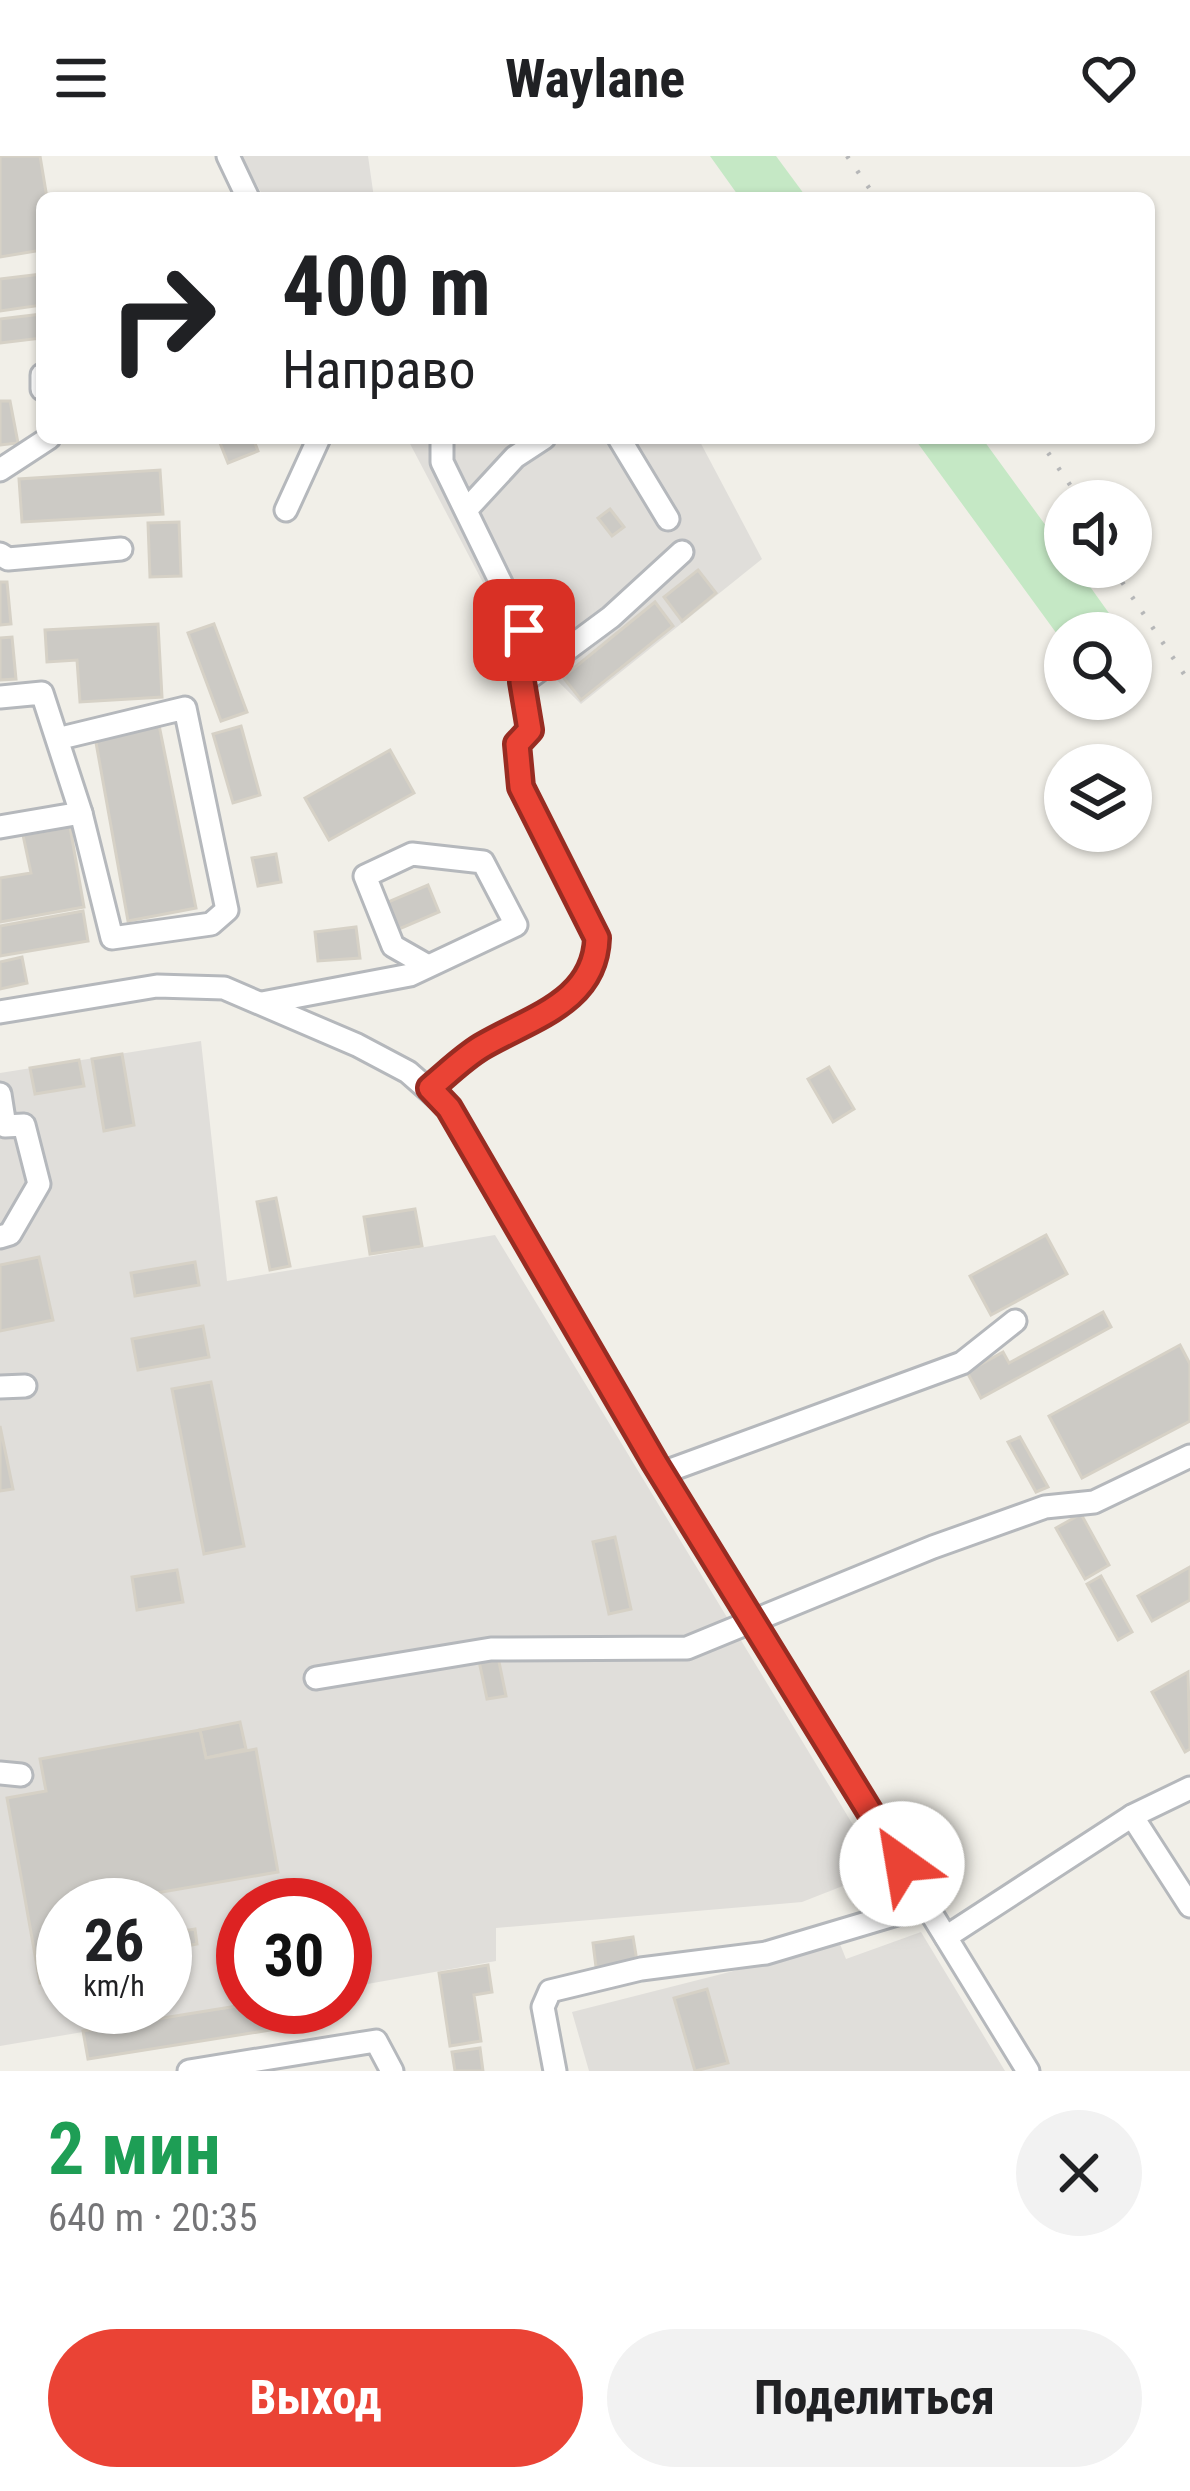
<!DOCTYPE html>
<html lang="ru">
<meta charset="utf-8">
<style>
:root{--surface:#fff;--page:#f2f2f2;--text:#202124;--muted:#757577;--accent:#ea4335}
body{margin:0;font-family:"Roboto Condensed",sans-serif;background:var(--page);color:var(--text);height:100vh;display:flex;flex-direction:column;font-size:45px;white-space:nowrap}
*{box-sizing:border-box;margin:0}
p{font-size:39px;color:var(--muted)}
.icon{flex:none;width:66px;height:66px;fill:none;stroke:currentColor;stroke-width:2;stroke-linecap:round;stroke-linejoin:round}
.map{position:relative;height:1915px;overflow:hidden}
.side{display:flex;flex-direction:column;background:var(--surface);flex:1}
.side>*{flex:none}
.hud{position:absolute;left:36px;top:36px;width:1119px;height:252px;border-radius:18px;box-shadow:0 3px 9px #0004;background:#fff;color:var(--text);overflow:hidden}
.fabs{position:absolute;left:1044px;top:324px;display:grid;gap:24px}
.fabs a{display:grid;place-items:center;width:108px;height:108px;border-radius:50%;background:var(--surface);box-shadow:0 3px 9px #0004;font-size:60px}
.speed{position:absolute;left:36px;top:1722px;display:flex;gap:24px;font-size:60px;font-weight:700;text-align:center}
.speed>*{display:grid;place-content:center;width:156px;height:156px;border-radius:50%;background:var(--surface);box-shadow:0 3px 9px #0004;line-height:1}
.speed small{font-size:30px;font-weight:400}
.speed .limit{border:18px solid #d22;background:#fff;color:#111}
.pin{position:absolute;display:grid;place-items:center;width:102px;height:102px;color:#fff;margin:-51px;border-radius:24px;box-shadow:0 6px 18px #0006}
.me{position:absolute;width:132px;margin:-66px;rotate:328deg;stroke-linejoin:round;filter:drop-shadow(0 0 9px #0008)}
.turn{display:flex;align-items:center;gap:42px;height:252px;padding:0 48px;font-size:54px}
.turn .icon{width:156px;height:156px;stroke-width:2.5}
.turn b{display:block;font-size:84px;line-height:102px}
.round{display:grid;place-items:center;flex:none;width:126px;height:126px;border-radius:63px;background:var(--page)}
.head{display:flex;align-items:center;justify-content:space-between;height:204px;padding:0 48px}
h1{font-size:72px;font-weight:700;line-height:90px;color:#1e9e55}
.primary-button{display:flex;gap:24px;margin-top:auto;padding:24px 48px}
.primary-button a{flex:1;height:138px;border-radius:72px;background:var(--accent);color:#fff;font-size:48px;font-weight:700;line-height:138px;text-align:center}
.primary-button a+a{background:var(--page);color:var(--text)}
header{display:flex;justify-content:space-between;align-items:center;height:156px;padding:0 48px;background:var(--surface);font-size:54px;font-weight:700}
.map>svg:first-child{display:block}
.industrial{fill:#e0deda;fill-rule:evenodd}
.green{fill:#c5e8c5}
.building{fill:#cccac5;stroke:#d6d1c6;stroke-width:3}
.lines{fill:none;stroke-linecap:round;stroke-linejoin:round}
.minor-casing{stroke:#b5b8bc;stroke-width:27}
.minor{stroke:#fff;stroke-width:21}
.rail{stroke:#b6b7b8;stroke-width:4.5;stroke-dasharray:3 15;stroke-linecap:butt}
.route-casing{stroke:#982c22;stroke-width:30}
.route{stroke:#ea4335;stroke-width:21}
</style>
<header><svg class="icon" aria-label="menu" viewBox="0 0 24 24"><path d="M4 6h16M4 12h16M4 18h16"/></svg>Waylane<svg class="icon" aria-label="heart" viewBox="0 0 24 24"><path d="M12 20l-8-8c-3-5 5-10 8-4 3-6 11-1 8 4z"/></svg></header>
<div class="map">
<svg width="1190" height="1915" viewBox="0 0 1190 1915">
<rect width="100%" height="100%" fill="#f1efe8"/>
<g class="industrial">
<path d="M241,0h127l6,42h-110z"/>
<path d="M407,282h291l64,121 -181,145 -71,-70z"/>
<path d="M201,885l26,240 268,-46 386,636 -79,31 -306,26v33l-151,27v-83h-102v100l-243,41v-973zM63,1749h102v102h-102z"/>
<path d="M921,1776l84,139h-416l-17,-59 268,-68 6,15z"/>
</g>
<g class="green">
<path d="M710,0h66l31,42h-67z"/>
<path d="M914,282h68l83,114v15h11l35,49 -27,17h-19v12z"/>
</g>
<g class="building">
<path d="M0,0h40l7,42h-5v52l-42,7z"/>
<path d="M42,118v31l-42,6v-32z"/>
<path d="M42,158v24l-42,5v-24z"/>
<path d="M0,245h10l8,42 -18,2z"/>
<path d="M218,282h35l5,13 -30,12z"/>
<path d="M160,314l3,44 -141,8 -3,-43z"/>
<path d="M610,353l14,18 -12,9 -14,-18z"/>
<path d="M179,366l2,54 -31,1 -2,-54z"/>
<path d="M698,414l18,23 -34,28 -18,-24z"/>
<path d="M0,426h7l4,42 -11,1z"/>
<path d="M655,446l18,24 -92,74 -18,-23z"/>
<path d="M158,468l4,73 -82,5 -3,-42 -30,2 -2,-32z"/>
<path d="M214,468l33,88 -26,9 -33,-88z"/>
<path d="M12,481l4,42 -16,1v-42z"/>
<path d="M159,569l37,183 -68,13 -33,-184z"/>
<path d="M241,570l19,69 -27,8 -20,-69z"/>
<path d="M390,594l24,43 -85,47 -24,-42z"/>
<path d="M70,671l14,80 -84,15v-44l31,-5 -8,-38z"/>
<path d="M276,698l5,28 -23,4 -6,-28z"/>
<path d="M428,729l11,27 -40,17 -11,-27z"/>
<path d="M83,755l5,30 -88,15v-30z"/>
<path d="M356,771l4,31 -42,3 -3,-29z"/>
<path d="M22,801l5,26 -27,6v-27z"/>
<path d="M122,898l12,71 -30,6 -12,-72z"/>
<path d="M79,904l5,26 -49,8 -5,-26z"/>
<path d="M829,911l25,42 -21,13 -25,-43z"/>
<path d="M276,1042l14,68 -20,4 -13,-68z"/>
<path d="M415,1053l7,37 -52,8 -6,-37z"/>
<path d="M1046,1079l21,39 -76,41 -21,-39z"/>
<path d="M39,1101l14,63 -53,11v-66z"/>
<path d="M195,1106l4,23 -64,11 -4,-23z"/>
<path d="M1103,1156l8,15 -130,71 -14,-26 36,-20 6,11z"/>
<path d="M203,1170l6,31 -71,13 -6,-31z"/>
<path d="M1180,1189l10,19v57l-108,57 -33,-62z"/>
<path d="M211,1226l33,164 -40,8 -32,-165z"/>
<path d="M0,1270l13,63 -13,2z"/>
<path d="M1020,1281l28,50 -12,5 -28,-50z"/>
<path d="M1081,1358l28,51 -24,14 -29,-51z"/>
<path d="M615,1381l16,72 -22,5 -16,-72z"/>
<path d="M1190,1411v33l-38,21 -14,-25z"/>
<path d="M177,1414l6,32 -46,8 -5,-33z"/>
<path d="M1101,1420l31,56 -14,8 -31,-56z"/>
<path d="M498,1501l8,39 -19,3 -8,-38z"/>
<path d="M1188,1516l2,77 -5,3 -33,-60z"/>
<path d="M240,1566l6,27 -40,9 -6,-28z"/>
<path d="M200,1574l6,28 50,-9 22,123 -191,33h-24v74l-23,4 -33,-185 39,-7 -6,-32z"/>
<path d="M195,1773l2,15 -23,4 -2,-15z"/>
<path d="M633,1781l4,24 -41,6 -3,-24z"/>
<path d="M488,1809l4,27 -18,3 7,46 -31,5 -11,-73z"/>
<path d="M707,1833l21,74 -33,8 -21,-73z"/>
<path d="M243,1849l57,2 2,18 -214,34 -5,-28z"/>
<path d="M480,1892l3,23h-28l-3,-19z"/>
</g>
<g class="lines">
<g class="minor-casing">
<g id="minor">
<path d="M228,0l20,42"/>
<path d="M42,219v14"/>
<path d="M619,282l49,81"/>
<path d="M0,314l49,-32"/>
<path d="M467,353l48,-52 29,-19"/>
<path d="M286,354l33,-72"/>
<path d="M0,398l8,5 113,-10"/>
<path d="M522,527l89,-66 71,-65"/>
<path d="M0,541l42,-4 39,120 31,125 99,-14 16,-14 -42,-202 -128,31"/>
<path d="M0,671l81,-14"/>
<path d="M262,847l148,-28 106,-50 -33,-63 -71,-8 -47,22 28,70 35,20"/>
<path d="M0,856l157,-26 67,2 133,57 51,27 41,36 206,355 373,608"/>
<path d="M430,932c16,-14 33,-30 51,-41 49,-29 114,-44 116,-109l-76,-151 -4,-43 13,-13 -8,-48 2,-53 -82,-168v-24"/>
<path d="M0,938l5,32 19,-1 15,59 -29,50 -10,3"/>
<path d="M0,1231l25,-1"/>
<path d="M662,1317l300,-110 53,-42"/>
<path d="M316,1522l175,-29 196,-1 246,-101 112,-40 49,-5 96,-46"/>
<path d="M0,1617l21,2"/>
<path d="M1132,1660l58,90"/>
<path d="M946,1781l186,-121 58,-28"/>
<path d="M189,1915l187,-30 16,30"/>
<path d="M555,1915l-12,-64 7,-16 91,-22 125,-16 161,-48"/>
</g>
</g>
<use href="#minor" class="minor"/>
<g class="rail">
<path d="M847,0l29,42"/>
<path d="M1038,282l43,63"/>
<path d="M1112,411l78,116"/>
</g>
</g>
<g class="lines">
<g class="route-casing">
<path id="route" d="M524,474l-2,52 8,48 -13,14 4,43 76,151c-2,65 -67,80 -116,109 -18,11 -34,27 -51,41l19,20 206,355 247,401"/>
</g>
<use href="#route" class="route"/>
</g>
</svg>
<div class="fabs">
<a><svg class="icon" aria-label="sound" viewBox="0 0 24 24"><path d="M4 9h4l5-4v14l-5-4H4zM17 9q2 3 0 6"/></svg></a>
<a><svg class="icon" aria-label="search" viewBox="0 0 24 24"><circle cx="10" cy="10" r="6"/><path d="M15 15l6 6"/></svg></a>
<a><svg class="icon" aria-label="layers" viewBox="0 0 24 24"><path d="M12 4l9 5-9 5-9-5zM3 14l9 5 9-5"/></svg></a>
</div>
<div class="speed"><div>26<small>km/h</small></div><div class="limit">30</div></div>
<div class="pin" style="left:524px;top:474px;background:#d93025"><svg class="icon" aria-label="arrive" viewBox="0 0 24 24"><path d="M6 21V4h12l-3 4 3 4H6"/></svg></div>
<svg class="me" style="left:902px;top:1708px" viewBox="-20 -20 40 40"><circle r="19" fill="#fff"/><path d="M0-13L10 11 0 6-10 11z" fill="#ea4335"/></svg>
<div class="hud">
<div class="turn"><svg class="icon" aria-label="right" viewBox="0 0 24 24"><path d="M7 20v-9h11M14 6l5 5-5 5"/></svg><div><b>400 m</b>Направо</div></div>
</div>
</div>
<section class="side">
<div class="head"><div><h1>2 мин</h1><p>640 m · 20:35</p></div><a class="round"><svg class="icon" aria-label="close" viewBox="0 0 24 24"><path d="M6 6l12 12M18 6L6 18"/></svg></a></div>
<div class="primary-button"><a>Выход</a><a>Поделиться</a></div>
</section>
